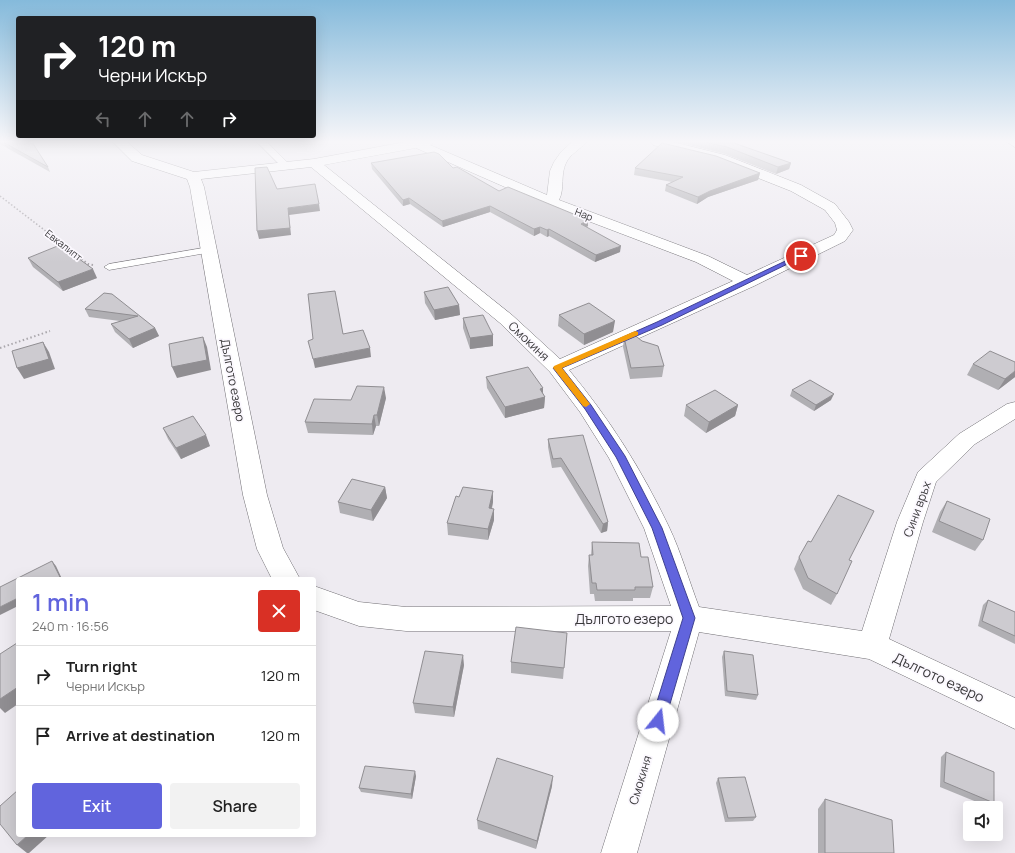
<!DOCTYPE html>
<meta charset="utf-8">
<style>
:root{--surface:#fff;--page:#f2f2f2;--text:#222;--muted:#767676;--line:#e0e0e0;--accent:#6164dd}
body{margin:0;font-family:Manrope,sans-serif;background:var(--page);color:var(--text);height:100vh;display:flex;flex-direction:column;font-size:15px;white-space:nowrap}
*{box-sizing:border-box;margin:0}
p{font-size:13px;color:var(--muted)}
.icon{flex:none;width:22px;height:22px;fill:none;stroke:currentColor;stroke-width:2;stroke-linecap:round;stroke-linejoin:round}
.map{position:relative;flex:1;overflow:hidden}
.panel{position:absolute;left:16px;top:577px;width:300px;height:260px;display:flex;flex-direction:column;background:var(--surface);border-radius:4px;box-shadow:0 4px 16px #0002}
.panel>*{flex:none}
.top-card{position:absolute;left:16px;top:16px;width:300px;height:122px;border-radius:4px;box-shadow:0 4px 16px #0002;background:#202124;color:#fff;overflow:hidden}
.buttons{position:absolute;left:963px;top:801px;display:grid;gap:8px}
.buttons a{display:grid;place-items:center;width:40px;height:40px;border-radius:4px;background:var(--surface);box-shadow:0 4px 16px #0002;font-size:20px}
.pin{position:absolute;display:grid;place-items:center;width:34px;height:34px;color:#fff;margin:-17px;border:2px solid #fff;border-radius:50%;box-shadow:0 1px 4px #0007}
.me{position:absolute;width:44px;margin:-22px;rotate:16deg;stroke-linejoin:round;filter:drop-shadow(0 0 3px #0008)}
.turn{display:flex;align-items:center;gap:14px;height:84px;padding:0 16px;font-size:18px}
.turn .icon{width:52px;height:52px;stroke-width:2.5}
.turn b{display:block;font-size:28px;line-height:34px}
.lanes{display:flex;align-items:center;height:38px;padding:0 16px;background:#0003;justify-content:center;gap:20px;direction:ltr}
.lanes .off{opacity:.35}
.round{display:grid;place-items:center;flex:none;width:42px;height:42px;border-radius:4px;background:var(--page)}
.overview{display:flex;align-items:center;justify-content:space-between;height:68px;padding:0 16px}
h1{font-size:24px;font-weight:600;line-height:30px;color:var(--accent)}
.button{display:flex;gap:8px;margin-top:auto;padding:8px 16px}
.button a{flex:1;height:46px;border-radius:4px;background:var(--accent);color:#fff;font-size:16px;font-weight:600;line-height:46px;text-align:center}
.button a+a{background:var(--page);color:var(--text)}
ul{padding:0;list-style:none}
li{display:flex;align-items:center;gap:12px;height:60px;padding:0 16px;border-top:1px solid var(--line)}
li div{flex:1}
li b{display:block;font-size:15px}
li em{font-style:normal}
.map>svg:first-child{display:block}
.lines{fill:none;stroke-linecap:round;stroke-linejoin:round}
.lane-casing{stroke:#716f74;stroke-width:1}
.street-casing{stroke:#716f74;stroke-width:1}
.path-far1{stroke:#aaa7ac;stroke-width:1.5;stroke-dasharray:1.5 2;stroke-linecap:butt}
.path{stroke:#aaa7ac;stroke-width:2;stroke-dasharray:1.5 2.5;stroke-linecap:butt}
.lane{fill:#fff;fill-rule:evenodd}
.street{fill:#fff;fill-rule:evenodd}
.wall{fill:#b0afb3}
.shaded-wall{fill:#908e92}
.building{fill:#cdcbd0;stroke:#908e92}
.route{fill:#6164dd;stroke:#3f4190}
.slow{fill:#f59e0b}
.labels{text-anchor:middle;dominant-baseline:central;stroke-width:3.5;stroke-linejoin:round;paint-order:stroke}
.far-street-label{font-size:10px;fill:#39383a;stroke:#fbf8fe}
.street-label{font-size:12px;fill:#39383a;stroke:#fbf8fe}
.near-street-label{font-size:14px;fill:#39383a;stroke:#fbf8fe}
</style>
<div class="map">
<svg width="1015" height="853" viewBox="0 0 1015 853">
<rect width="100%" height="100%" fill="#eeebf1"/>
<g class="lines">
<g class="lane-casing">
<g id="lane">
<path d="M257,142h9l3,2 19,19v4h-6z"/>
<path d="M209,247l3,1 2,2 -2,2 -103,18 -5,-3 5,-3z"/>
</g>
</g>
<g class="street-casing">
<g id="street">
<path d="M113,142h14l15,13 52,17 120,-13 91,-17h29l-4,3 117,50 3,-24 4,-9 7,-10 11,-10h14c-6,8 -16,12 -20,21 -6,12 -1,25 -7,37l149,56 39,19 87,-40 3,-5 -2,-7 -10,-13 -34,-19 -76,-30 -62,-16 -2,-3h22l52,13 76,30 34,19 14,18 4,8 -8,11 -91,45 -185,84c40,48 73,100 100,157 12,25 20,54 30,80l163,24 35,-109 21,-50 41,-38 48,-30 8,-2v17l-40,25 -39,38 -13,40 -34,117 126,59v31l-146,-70 -170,-27 -62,221h-36l70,-222h-265l-47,-5 -45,-16v-24l45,16 47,5 265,-1 -27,-78 -35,-70 -29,-46 -30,-40 -50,-49 -189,-156 -110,12 3,8 63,308 16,53 17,31h-28l-15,-30 -14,-54 -53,-308 -3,-8 -55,-18zM416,148l130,57 150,57 37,19 -173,78 -48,-44 -188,-150z"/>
<path d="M1007,142h8v5z"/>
</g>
</g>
<path class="path-far1" d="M0,196l77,59"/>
<g class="path">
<path d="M75,254l13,10 5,1"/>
<path d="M0,348l50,-17"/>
</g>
<use href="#lane" class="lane"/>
<use href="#street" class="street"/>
</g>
<g class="wall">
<path d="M0,142h32l16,25 2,5 -50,-28z"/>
<path d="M678,142h53l60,21 -2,6 -13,5 -51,-20z"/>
<path d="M371,163l82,5 46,23 89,35 -1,1 33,25 -25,10 -46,-26 -2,1 -7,-4 -6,3 -44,-24 -47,15 -33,-23 -7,2 -31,-37z"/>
<path d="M635,168l125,5 -2,7 -50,17 -11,7 -32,-13 1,-6 6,-3 -38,-7z"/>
<path d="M28,258l69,20 -34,13 -30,-24z"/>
<path d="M424,292l35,13 1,10 -25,5 -10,-17z"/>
<path d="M104,293l51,35 4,8 -26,12 -18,-16 -4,-8 9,-3 -31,-4 -4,-8z"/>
<path d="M559,315l54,17 -29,13 -26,-19z"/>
<path d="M463,318l30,17v11l-23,3 -7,-21z"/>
<path d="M624,337l40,29 -2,11 -32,2 -7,-32z"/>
<path d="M973,364l42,13 -17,13 -31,-15z"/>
<path d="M486,377l57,11v6l2,3 -1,11 -39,10 -18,-30z"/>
<path d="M792,390l39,10 -17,11 -24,-15z"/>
<path d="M386,398l-7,28h-3l-3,9 -65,-2 -3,-11 46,-22z"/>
<path d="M686,405h52l-3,11 -29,17 -22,-17z"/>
<path d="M163,428l47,18 -29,13 -13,-20z"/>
<path d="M548,439l60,83 -1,9 -6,2 -40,-66 -9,1 -4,-21z"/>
<path d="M385,487l2,11 -14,23 -33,-8 -2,-11z"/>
<path d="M493,491v11l-1,7 2,11 -6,20 -40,-5 -1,-12 12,-26z"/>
<path d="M947,501l36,39 -8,11 -43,-19 8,-20z"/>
<path d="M592,542l61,45 -3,11h-17v3h-38l-1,-7h-4l-2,-28 1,-11h2z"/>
<path d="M799,557l50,3 -12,34 -6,11 -28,-16 -9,-20z"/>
<path d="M988,600l27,12v32l-37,-18 5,-21z"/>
<path d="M567,633l-4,46 -52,-6v-11z"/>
<path d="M724,651l34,44 -2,5 -31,-4 -3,-39z"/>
<path d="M464,665l-10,52 -39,-4 -2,-10z"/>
<path d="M946,752l48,51 -5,4 -49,-20 1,-30z"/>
<path d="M416,776l-4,23 -51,-7 -2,-4z"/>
<path d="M718,778l38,39 -3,4 -28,1 -9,-39z"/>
<path d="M552,786l-16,63 -58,-20 -1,-9z"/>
<path d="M825,799l69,54h-76v-44z"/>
</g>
<g class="shaded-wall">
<path d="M791,163l-2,6 -13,5 2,-7z"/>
<path d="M760,173l-2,7 -50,17 -11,7 1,-7 12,-6z"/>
<path d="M409,198l1,6 -7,2v-6z"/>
<path d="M319,204l1,7 -31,4 2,20 -32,4 -2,-8 31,-23z"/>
<path d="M490,206v6l-47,15 -1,-6z"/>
<path d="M588,220v6l-7,4v-6z"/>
<path d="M540,227v6l-6,3v-7z"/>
<path d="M549,229v7l-2,1v-7z"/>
<path d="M621,246l-1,6 -25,10 1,-7z"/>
<path d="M93,269l4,9 -34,13 -5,-9z"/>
<path d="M459,305l1,10 -25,5 -1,-10z"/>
<path d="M615,321l-2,11 -29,13v-11z"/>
<path d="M155,328l4,8 -26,12 -4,-9z"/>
<path d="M493,335v11l-23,3v-11z"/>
<path d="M203,337l4,10 4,23 -34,8 -5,-11z"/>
<path d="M43,342l6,10 6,17 -31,10 -7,-11z"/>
<path d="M370,348l1,9 -56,11 -2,-9z"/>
<path d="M1015,371v6l-17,13 7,-11z"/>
<path d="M384,387l2,11 -7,28 -2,-11z"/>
<path d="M543,388v9h2l-1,11 -39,10v-11l35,-18z"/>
<path d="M834,394l-3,6 -17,11 2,-6z"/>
<path d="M738,405l-3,11 -29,17 3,-11z"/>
<path d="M374,415l2,11 -3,9 -1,-11z"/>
<path d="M206,435l4,11 -29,13 -5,-11z"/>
<path d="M385,487l2,11 -14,23 -2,-11z"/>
<path d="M493,491v11l-4,17v-11z"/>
<path d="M494,509v11l-6,20v-11z"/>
<path d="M608,522l-1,9 -6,2 2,-9z"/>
<path d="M52,561l4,5 6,13h-7z"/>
<path d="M18,598v8l-18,9v-8z"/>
<path d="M463,655l1,10 -10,52 -1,-10z"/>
<path d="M18,687v17l-13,9 -5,-5v-9z"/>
<path d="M415,771l1,5 -4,23 -1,-5z"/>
<path d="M553,776l-1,10 -16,63 1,-8z"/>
<path d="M28,835h21l-20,18h-2l-10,-8z"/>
</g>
<g class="building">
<path d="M3,142h29l16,25z"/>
<path d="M705,142h26l60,21 -13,4 -51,-20z"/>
<path d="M662,143l54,13 44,17 -50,18 -12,6 -32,-12 17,-8 -48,-9z"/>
<path d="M434,152l5,2 14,14 4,-1 42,24 9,-4 80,33 -7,4 40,22 -25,9 -47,-26 -2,1 -7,-3 -6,2 -44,-23 -48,15 -33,-23 -6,2 -32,-37z"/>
<path d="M267,167l10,22 38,-5 4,20 -31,4 2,20 -33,3 -2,-63z"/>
<path d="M60,245l33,24 -35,13 -30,-24z"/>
<path d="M448,287l11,18 -25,5 -10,-18z"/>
<path d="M335,291l8,43 20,-4 7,18 -57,11 -5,-18 5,-2 -5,-45z"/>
<path d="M104,293l8,1 43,34 -26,11 -18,-15 27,-8 -53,-7z"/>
<path d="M589,303l26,18 -31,13 -25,-19z"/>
<path d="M483,315l10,20 -23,3 -7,-20z"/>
<path d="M632,333l10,8 16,5 6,20 -33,2 -7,-31z"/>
<path d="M203,337l4,23 -35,7 -3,-23z"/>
<path d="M43,342l6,17 -32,9 -5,-17z"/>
<path d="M990,351l25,11v9l-10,8 -32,-15z"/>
<path d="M528,367l15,21 -3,1 5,8 -40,10 -19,-30z"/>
<path d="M810,380l24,14 -18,11 -24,-15z"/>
<path d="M357,386l27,1 -7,28h-3l-2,9 -67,-2 9,-23 37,1z"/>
<path d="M715,390l23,15 -29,17 -23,-17z"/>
<path d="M193,416l13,19 -30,13 -13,-20z"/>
<path d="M583,435l25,87 -5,2 -42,-66 -8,1 -5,-20z"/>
<path d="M352,479l33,8 -14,23 -33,-8z"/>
<path d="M463,487l30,4 -4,17 5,1 -6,20 -41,-6 9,-27 3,1z"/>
<path d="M838,495l36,16 -25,49 3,1 -15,33 -29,-16 -9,-21 9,-16 3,1z"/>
<path d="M947,501l43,18 -7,21 -44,-19z"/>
<path d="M592,542l47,1 2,14h7l5,30h-18v3h-38l-1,-7h-4l-3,-28h4z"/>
<path d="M52,561l8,16 -5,2h-37v19l-18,9v-20z"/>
<path d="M988,600l27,12v24l-33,-15z"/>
<path d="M516,627l51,6 -3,35 -53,-6z"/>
<path d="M17,643l1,2v42l-18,12v-45z"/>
<path d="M425,651l38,4 -10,52 -40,-4z"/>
<path d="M724,651l29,4 5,40 -31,-4z"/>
<path d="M946,752l48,20v31l-50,-21z"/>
<path d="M497,758l56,18 -16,65 -60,-21z"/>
<path d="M365,766l50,5 -4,23 -52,-6z"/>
<path d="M745,777l11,40 -28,1 -10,-40z"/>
<path d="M18,790v45h10l-11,10 -17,-21v-18z"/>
<path d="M825,799l67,21 2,33h-69z"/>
</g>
<linearGradient id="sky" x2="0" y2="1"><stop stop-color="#85badb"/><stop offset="0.54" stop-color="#f7f6f9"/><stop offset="1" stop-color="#f7f6f9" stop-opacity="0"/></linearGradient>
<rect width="1015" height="262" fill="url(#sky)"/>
<path class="route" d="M798,255l6,1 -142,69 -100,43 29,37 34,51 37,72 33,90 -30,103 -2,4 -5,2 -5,-2 -2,-4 32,-103 -31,-90 -36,-71 -31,-48 -32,-41 104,-46z"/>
<path class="slow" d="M635,331l3,1v3l-76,33 28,36 -4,3 -3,-1 -29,-37 -1,-1 1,-2z"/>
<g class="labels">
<g class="far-street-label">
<text transform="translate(584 214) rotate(21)">Нар</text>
<text transform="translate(64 245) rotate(38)">Евкалипт</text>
</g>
<g class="street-label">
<text transform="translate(529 341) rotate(43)">Смокиня</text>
<text transform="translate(233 380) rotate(79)">Дългото езеро</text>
<text transform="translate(917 509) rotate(-70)">Сини връх</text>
<text transform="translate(640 780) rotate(-73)">Смокиня</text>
</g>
<g class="near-street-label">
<text x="624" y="618">Дългото езеро</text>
<text transform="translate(939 677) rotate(25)">Дългото езеро</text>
</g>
</g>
</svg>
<div class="buttons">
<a><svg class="icon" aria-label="sound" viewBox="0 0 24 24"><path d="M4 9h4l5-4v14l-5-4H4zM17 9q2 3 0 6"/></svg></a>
</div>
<div class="pin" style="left:801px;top:256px;background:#d93025"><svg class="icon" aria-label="arrive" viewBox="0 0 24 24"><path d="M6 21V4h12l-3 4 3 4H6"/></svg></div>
<svg class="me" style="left:658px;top:721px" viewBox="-20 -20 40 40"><circle r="19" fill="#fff"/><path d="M0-13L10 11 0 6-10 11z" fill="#6164dd"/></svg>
<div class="top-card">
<div class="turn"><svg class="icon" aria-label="right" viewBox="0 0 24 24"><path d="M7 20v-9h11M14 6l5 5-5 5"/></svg><div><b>120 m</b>Черни Искър</div></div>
<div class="lanes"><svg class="icon off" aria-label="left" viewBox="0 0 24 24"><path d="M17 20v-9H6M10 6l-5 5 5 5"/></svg><svg class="icon off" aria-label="ahead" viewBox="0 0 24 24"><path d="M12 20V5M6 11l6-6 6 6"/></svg><svg class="icon off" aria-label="ahead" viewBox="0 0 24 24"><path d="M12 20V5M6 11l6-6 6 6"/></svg><svg class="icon" aria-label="right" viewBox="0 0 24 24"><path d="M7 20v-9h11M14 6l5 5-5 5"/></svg></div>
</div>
<section class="panel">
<div class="overview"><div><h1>1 min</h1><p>240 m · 16:56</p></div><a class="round" style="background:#d93025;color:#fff"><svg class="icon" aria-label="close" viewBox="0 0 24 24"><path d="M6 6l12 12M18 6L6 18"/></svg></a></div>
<ul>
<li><svg class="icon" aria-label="right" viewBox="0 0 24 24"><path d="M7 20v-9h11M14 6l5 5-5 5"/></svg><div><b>Turn right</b><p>Черни Искър</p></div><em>120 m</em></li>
<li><svg class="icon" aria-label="arrive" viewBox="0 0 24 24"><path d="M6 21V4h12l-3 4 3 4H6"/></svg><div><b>Arrive at destination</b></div><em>120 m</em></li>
</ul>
<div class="button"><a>Exit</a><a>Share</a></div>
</section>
</div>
